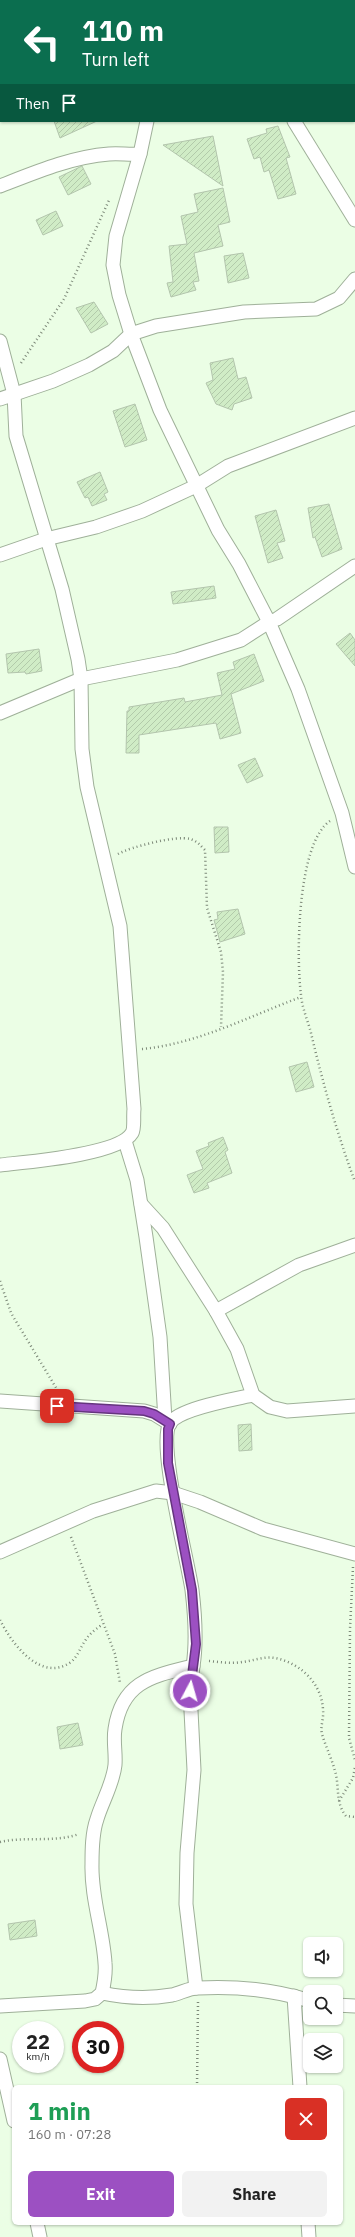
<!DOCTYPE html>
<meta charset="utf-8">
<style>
:root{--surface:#fff;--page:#f2f2f2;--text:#222;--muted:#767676;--accent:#9c50c2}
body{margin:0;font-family:"IBM Plex Sans",sans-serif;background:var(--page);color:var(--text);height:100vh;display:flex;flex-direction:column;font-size:15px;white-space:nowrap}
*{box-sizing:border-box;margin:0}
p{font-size:13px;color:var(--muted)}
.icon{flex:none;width:22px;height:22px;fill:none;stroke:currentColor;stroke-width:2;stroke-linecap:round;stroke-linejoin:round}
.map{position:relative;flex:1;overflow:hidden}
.details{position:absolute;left:12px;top:2085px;width:331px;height:140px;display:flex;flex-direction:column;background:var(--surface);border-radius:6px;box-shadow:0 1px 3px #0004}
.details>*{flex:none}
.banner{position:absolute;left:0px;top:0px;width:355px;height:122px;box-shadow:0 1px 3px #0004;background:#0b6e4f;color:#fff;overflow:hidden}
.controls{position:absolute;left:303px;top:1937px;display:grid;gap:8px}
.controls a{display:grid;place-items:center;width:40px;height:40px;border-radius:6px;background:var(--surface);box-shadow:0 1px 3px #0004;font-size:20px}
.speed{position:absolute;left:12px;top:2021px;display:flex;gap:8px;font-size:20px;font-weight:700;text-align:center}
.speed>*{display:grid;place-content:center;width:52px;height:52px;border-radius:50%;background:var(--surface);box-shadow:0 1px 3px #0004;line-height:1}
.speed small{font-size:10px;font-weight:400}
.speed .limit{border:6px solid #d22;background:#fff;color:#111}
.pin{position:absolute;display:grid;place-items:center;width:34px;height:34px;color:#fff;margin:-17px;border-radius:8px;box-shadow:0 2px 6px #0006}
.me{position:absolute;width:44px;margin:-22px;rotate:6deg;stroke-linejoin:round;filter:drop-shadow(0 0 3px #0008)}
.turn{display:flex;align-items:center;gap:14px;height:84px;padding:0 16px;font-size:18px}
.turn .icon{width:52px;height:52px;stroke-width:2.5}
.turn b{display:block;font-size:28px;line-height:34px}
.then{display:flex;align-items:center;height:38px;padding:0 16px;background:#0003;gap:8px;font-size:15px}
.round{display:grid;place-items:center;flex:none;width:42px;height:42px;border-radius:6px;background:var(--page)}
.headline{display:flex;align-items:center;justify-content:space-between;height:68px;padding:0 16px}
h1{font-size:24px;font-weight:700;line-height:30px;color:#1e9e55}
.action{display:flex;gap:8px;margin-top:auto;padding:8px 16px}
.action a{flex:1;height:46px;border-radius:6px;background:var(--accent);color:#fff;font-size:16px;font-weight:700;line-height:46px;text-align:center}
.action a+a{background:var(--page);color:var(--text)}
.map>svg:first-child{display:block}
.building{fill:url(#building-hatch);stroke:#b3c5ad}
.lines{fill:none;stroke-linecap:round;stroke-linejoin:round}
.street-casing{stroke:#9fb099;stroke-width:15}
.path{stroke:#7d8979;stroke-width:2.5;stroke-dasharray:1 3;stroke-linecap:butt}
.street{stroke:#fff;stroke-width:13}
.route-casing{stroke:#65347e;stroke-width:10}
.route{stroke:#9c50c2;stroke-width:7}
</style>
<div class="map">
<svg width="355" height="2237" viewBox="0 0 355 2237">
<defs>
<pattern id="building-hatch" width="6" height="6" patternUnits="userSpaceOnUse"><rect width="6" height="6" fill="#d0ecc6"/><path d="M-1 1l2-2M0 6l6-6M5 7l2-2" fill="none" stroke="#b2caaa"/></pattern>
</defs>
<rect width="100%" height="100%" fill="#ebfee5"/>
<g class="building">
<path d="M54,121h43l-37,17z"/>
<path d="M278,126l12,31 -4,1 10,36 -18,5 -9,-29 -5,2 -4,-15 -6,2 -7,-20 20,-6 -1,-4z"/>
<path d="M213,136l10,50 -60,-41z"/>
<path d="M82,166l9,18 -23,11 -9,-18z"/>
<path d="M223,188l7,34 -12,3 5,21 -29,7 5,28 -6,1 3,8 -25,7 -4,-14 6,-1 -4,-36 18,-2 -6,-28 17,-4 -4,-18z"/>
<path d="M56,211l7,15 -20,9 -7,-15z"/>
<path d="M243,253l6,25 -21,5 -4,-27z"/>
<path d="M94,302l14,22 -17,9 -15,-25z"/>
<path d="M233,358l5,21 8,-2 6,21 -18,6 -2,6 -16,-6 -10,-21 7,-3 -3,-17z"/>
<path d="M135,404l12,36 -22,7 -12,-36z"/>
<path d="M100,472l8,20 -4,2 3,6 -15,6 -4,-9 -3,1 -8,-16z"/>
<path d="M329,504l13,45 -20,8 -7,-20 -2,1 -5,-30z"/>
<path d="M276,510l9,31 -8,2 6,15 -15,5 -13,-47z"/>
<path d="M214,586l2,12 -43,6 -2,-12z"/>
<path d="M350,633l5,7v26l-19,-22z"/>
<path d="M39,649l3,22 -16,3 -1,-2 -17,1 -2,-19z"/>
<path d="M254,654l10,27 -33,13 10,39 -21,6 -4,-16 -77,12v18h-13l1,-42h2v-4l55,-9 1,4 37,-7 -5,-22 18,-4 -2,-7z"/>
<path d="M255,758l8,18 -16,7 -9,-18z"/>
<path d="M214,827h14l1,25 -14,1z"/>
<path d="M238,909l7,25 -25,8 -6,-22 4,-1 -1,-7z"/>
<path d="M307,1062l7,25 -18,5 -7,-25z"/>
<path d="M223,1137l5,13 -3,2 7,21 -25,10 2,5 -15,5 -7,-18 16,-6 -7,-18 13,-5 -1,-3z"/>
<path d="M251,1424l1,26 -13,1 -1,-26z"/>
<path d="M78,1723l5,22 -23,4 -3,-22z"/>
<path d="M35,1920l2,16 -27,4 -2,-16z"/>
</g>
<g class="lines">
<g class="street-casing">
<g id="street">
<path d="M169,0v1"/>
<path d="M225,0v1"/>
<path d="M0,21h1"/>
<path d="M147,121l-7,33 -24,82 -3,29 6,30 12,39 29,76 58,120 21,34 30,58 29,67 44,124 13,54"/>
<path d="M294,121l61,99"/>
<path d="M0,186c36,-14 71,-29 109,-32 11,-1 20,1 31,0"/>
<path d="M0,341l14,53 2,42 46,153 16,70 3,20 1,70 5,38 33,139 14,183c-1,7 1,19 -2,24 -13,22 -106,29 -132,32"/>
<path d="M0,399l53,-18 36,-16 24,-14 18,-17 25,-8 88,-14 72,-3 23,-11 16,-19"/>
<path d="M0,555l46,-16 50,-12 46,-16 54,-25 32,-20 127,-48"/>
<path d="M0,713l81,-34 96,-19 64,-20 28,-18 8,-3 78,-53"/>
<path d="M125,1141l12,39 9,57 14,100 5,83"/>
<path d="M141,1204l22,24 53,83 21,38 16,46 17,12 17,4 68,-5"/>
<path d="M216,1311l83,-46 56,-20"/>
<path d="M0,1401l144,10 10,3 16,10"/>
<path d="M0,1552l93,-41 63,-20 17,2 27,9 63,27 92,25"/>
<path d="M193,1666l-3,25 4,79 -7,83 -1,51 10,84"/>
<path d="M102,1993c23,5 47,6 70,2 9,-2 17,-7 26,-7 37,-2 77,2 112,13"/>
<path d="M294,1996l6,91"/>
<path d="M336,2005l19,1"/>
<path d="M0,2006l85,-5 10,-2 7,-6c2,-9 4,-20 3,-30 -2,-33 -14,-65 -13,-99 0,-14 0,-31 5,-45 5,-17 16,-35 18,-54 1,-12 -2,-24 0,-36 7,-48 38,-53 78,-63 4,-25 2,-51 -1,-76 -4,-29 -35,-147 -22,-167 10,-15 66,-24 83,-28"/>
<path d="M0,2059l14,62"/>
<path d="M37,2223l3,14"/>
<path d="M308,2223l1,14"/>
</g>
</g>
<g class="path">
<path d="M21,363l43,-64 46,-101"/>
<path d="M330,821c-33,22 -34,136 -29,174 1,13 7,26 10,38 12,51 26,100 44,149"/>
<path d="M118,854c12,-7 59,-19 72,-15 7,2 10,6 15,11l2,58 14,44 2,20 -2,55"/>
<path d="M142,1049c55,-5 108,-33 159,-52"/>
<path d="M0,1281l11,32 47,78"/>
<path d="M71,1537l44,117 5,29"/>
<path d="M353,1567l-3,62 -1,109 6,22"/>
<path d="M0,1620c12,24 41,63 71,42 7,-6 9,-14 14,-21 4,-7 11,-12 18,-17"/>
<path d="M209,1661c11,1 22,3 33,1 11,-1 22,-6 33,-4 26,5 47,26 48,52 1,9 -3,16 -1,24 4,14 11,27 14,41 3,14 0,29 10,41l9,1"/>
<path d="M339,1801l14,-23 2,-11"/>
<path d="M0,1842c26,-6 54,1 79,-8"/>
<path d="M197,2087l1,-85"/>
</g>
<use href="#street" class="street"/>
</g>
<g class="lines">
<g class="route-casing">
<path id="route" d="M57,1406l87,5 10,3 16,10 -2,5v34l24,127 4,54 -6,47"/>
</g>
<use href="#route" class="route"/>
</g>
</svg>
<div class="controls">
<a><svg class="icon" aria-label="sound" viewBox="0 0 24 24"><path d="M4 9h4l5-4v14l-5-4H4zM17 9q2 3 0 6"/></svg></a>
<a><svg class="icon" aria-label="search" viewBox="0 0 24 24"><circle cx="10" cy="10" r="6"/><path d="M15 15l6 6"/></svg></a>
<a><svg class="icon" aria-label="layers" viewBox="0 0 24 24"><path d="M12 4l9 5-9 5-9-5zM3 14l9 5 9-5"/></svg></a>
</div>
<div class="speed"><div>22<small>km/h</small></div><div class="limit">30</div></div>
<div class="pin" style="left:57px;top:1406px;background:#d93025"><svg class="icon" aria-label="arrive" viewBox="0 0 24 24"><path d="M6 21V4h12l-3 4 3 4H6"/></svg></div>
<svg class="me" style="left:190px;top:1691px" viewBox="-20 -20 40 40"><circle r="17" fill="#9c50c2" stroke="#fff" stroke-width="3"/><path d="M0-11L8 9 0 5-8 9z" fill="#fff"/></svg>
<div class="banner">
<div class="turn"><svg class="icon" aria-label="left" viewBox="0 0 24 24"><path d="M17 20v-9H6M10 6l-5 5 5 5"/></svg><div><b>110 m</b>Turn left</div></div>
<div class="then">Then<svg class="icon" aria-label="arrive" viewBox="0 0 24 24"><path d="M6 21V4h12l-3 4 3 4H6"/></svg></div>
</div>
<section class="details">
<div class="headline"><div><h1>1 min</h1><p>160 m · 07:28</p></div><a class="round" style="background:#d93025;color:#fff"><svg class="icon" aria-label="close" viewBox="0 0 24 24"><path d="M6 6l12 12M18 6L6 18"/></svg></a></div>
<div class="action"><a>Exit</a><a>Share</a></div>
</section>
</div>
